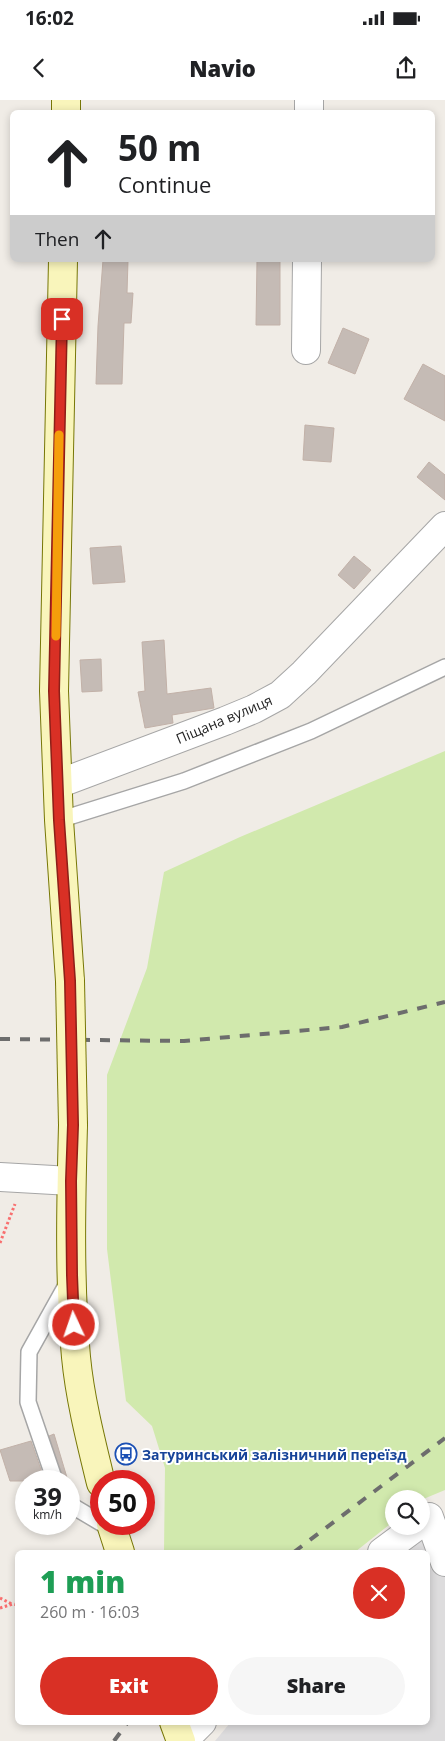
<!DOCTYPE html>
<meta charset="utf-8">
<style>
:root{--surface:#fff;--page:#f6f6f6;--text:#202124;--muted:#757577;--accent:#d93025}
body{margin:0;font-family:"Open Sans",sans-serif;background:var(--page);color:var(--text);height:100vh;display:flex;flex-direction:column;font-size:19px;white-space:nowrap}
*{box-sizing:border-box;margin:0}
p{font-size:16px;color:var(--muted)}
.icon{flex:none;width:28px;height:28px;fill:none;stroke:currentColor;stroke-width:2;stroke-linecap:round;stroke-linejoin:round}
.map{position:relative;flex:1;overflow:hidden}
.details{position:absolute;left:15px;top:1450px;width:415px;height:175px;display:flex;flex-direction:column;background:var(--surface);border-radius:8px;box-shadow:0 2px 8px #0003}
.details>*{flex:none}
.top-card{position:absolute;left:10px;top:10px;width:425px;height:152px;border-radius:8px;box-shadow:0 2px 8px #0003;background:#fff;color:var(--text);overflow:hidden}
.controls{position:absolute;left:385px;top:1390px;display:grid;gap:10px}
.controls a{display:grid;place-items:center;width:45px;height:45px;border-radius:50%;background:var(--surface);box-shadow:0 2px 8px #0003;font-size:25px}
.speed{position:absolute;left:15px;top:1370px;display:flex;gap:10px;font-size:25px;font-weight:700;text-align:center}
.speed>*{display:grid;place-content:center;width:65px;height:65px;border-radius:50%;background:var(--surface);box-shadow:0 2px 8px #0003;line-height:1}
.speed small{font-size:12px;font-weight:400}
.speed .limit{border:8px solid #d22;background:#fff;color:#111}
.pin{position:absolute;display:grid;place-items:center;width:42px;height:42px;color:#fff;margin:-21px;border-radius:10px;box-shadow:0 2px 8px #0006}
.me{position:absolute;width:55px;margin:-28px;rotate:357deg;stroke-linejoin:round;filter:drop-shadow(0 0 4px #0008)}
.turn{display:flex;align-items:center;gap:18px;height:105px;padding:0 25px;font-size:22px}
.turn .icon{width:65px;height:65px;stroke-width:2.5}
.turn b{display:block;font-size:35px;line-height:42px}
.then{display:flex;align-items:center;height:48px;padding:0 25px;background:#0003;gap:10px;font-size:19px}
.round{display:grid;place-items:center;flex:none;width:52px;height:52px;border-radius:26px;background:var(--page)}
.headline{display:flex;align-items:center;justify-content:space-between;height:85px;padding:0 25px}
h1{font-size:30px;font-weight:800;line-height:38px;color:#1e9e55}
.primary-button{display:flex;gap:10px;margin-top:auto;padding:10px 25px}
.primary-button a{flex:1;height:58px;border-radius:30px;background:var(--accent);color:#fff;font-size:20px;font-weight:800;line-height:58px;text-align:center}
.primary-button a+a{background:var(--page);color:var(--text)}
.status{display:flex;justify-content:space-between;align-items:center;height:35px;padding:0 25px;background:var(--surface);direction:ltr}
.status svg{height:14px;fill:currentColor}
header{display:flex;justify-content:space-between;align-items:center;height:65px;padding:0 25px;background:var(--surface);font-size:22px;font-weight:800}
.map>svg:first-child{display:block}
.residential{fill:#dddcdd}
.grass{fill:#d1e9ad}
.building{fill:#c5bbb5;stroke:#c2b1a8}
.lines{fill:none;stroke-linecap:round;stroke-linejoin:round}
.service-casing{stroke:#a6a6a6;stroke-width:18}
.minor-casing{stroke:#a6a6a6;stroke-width:30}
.secondary-casing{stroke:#777706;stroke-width:30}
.path{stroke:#f86f6f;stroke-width:3;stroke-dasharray:2.5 2.5;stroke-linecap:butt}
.service{stroke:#fff;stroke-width:15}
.minor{stroke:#fff;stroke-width:28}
.secondary{stroke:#f9f5bb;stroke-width:28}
.rail{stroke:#6d6d6d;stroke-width:4;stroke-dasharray:10 10;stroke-linecap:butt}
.secondary-bridge-casing{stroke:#777706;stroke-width:30;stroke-linecap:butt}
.secondary-bridge{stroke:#f9f5bb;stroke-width:28}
.route-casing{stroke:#8d1f18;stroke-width:12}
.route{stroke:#d93025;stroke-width:9}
.slow{stroke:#f59e0b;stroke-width:9}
.labels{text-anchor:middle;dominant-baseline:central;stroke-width:4;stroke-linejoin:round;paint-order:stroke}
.street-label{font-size:14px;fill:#1f1f1f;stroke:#fff}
.transit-label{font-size:14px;font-weight:bold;fill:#164399;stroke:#fff;text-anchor:start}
</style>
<div class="status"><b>16:02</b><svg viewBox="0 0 49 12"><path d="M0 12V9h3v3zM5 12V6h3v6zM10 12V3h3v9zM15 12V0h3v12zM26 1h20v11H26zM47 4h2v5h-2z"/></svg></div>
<header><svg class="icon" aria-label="back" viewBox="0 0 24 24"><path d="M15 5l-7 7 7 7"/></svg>Navio<svg class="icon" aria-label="share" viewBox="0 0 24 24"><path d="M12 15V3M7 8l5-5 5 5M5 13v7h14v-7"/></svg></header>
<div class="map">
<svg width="445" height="1641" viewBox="0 0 445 1641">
<rect width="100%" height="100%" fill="#f0ece6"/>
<path class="residential" d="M445,1424v217h-230l15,-18 198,-1v-170h-23z"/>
<path class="grass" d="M445,651v739l-24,10 -27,-1v22l-39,31h-191l1,-84 -13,-42 -26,-25 -19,-152v-174l40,-107 17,-96 76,-35z"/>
<g class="building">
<path d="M103,160h25l-1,33h6l-2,30h-7l-2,61h-26l2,-58z"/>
<path d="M257,160h23v65h-24z"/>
<path d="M343,228l26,11 -14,35 -27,-11z"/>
<path d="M423,264l22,12v45l-41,-22z"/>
<path d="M305,325l29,3 -3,34 -28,-2z"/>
<path d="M429,362l16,13v25l-28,-23z"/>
<path d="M121,446l4,36 -32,2 -3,-36z"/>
<path d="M354,456l17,14 -17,19 -16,-14z"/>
<path d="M164,540l3,54 44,-6 3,20 -42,7 1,8 -28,5 -7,-36 7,-1 -3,-49z"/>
<path d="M101,559l1,32 -20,1 -2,-32z"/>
<path d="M54,1334l14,47h-4l-15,-45z"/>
<path d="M31,1341l14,40h-35l-10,-31z"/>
</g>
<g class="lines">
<g class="service-casing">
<g id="service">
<path d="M59,720l125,-39 127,-50 134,-64"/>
<path d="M55,1381l-27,-79 1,-50 39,-70"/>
<path d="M69,1404l32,19"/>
</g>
</g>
<g class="minor-casing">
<g id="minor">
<path d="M309,12v-12"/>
<path d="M306,250l1,-90"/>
<path d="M58,684l167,-63 29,-12 26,-14 24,-22 141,-147"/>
<path d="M0,1077l71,4"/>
<path d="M429,1417l16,45"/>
<path d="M382,1452l35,-26"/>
<path d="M183,1641l19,-19"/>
</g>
</g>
<g class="secondary-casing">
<g id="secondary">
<path d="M66,12v-12"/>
<path d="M63,160l-9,431 5,129 11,161"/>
<path d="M73,1025c-2,77 -4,155 3,232 4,42 15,85 25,126"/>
<path d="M111,1424l9,28"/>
<path d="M174,1622l7,19"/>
</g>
</g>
<g class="path">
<path d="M0,1143l15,-39"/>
<path d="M0,1498l12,6"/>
<path d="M0,1508l13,-4 5,1"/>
</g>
<use href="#service" class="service"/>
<use href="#minor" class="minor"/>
<use href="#secondary" class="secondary"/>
<g class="rail">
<path d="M0,939l184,2 158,-14 103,-25"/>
<path d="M294,1452l151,-114"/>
<path d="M114,1641l14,-19"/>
</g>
<g class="secondary-bridge-casing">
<path id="secondary-bridge" d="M70,881l3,144"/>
</g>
<use href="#secondary-bridge" class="secondary-bridge"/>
</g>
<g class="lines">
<g class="route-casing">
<path id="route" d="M62,219l-8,372 5,129 11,161 3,144 -2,56 1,94 2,50"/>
</g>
<use href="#route" class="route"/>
<path class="slow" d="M56,536l3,-201"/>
</g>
<defs>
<g id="bus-ring" transform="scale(1.125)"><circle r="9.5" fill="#fff" stroke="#1a4fb4" stroke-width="1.5"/><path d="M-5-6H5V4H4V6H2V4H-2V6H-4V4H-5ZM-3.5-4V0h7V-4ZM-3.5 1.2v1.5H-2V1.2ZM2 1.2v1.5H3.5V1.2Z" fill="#1a4fb4"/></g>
</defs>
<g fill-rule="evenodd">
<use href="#bus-ring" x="126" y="1354"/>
</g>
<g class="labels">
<g class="street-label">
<text transform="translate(224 619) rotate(-23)">Піщана вулиця</text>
</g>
<g class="transit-label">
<text x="142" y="1354">Затуринський залізничний переїзд</text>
</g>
</g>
</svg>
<div class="controls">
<a><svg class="icon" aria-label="search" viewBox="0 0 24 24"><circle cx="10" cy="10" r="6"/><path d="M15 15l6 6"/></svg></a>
</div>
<div class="speed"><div>39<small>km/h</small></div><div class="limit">50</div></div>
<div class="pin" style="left:62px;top:219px;background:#d93025"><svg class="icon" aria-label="arrive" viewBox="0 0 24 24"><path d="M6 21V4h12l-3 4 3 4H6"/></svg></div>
<svg class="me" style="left:74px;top:1225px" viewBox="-20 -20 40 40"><circle r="17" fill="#d93025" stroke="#fff" stroke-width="3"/><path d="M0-11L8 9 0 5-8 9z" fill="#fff"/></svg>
<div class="top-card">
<div class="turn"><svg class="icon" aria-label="ahead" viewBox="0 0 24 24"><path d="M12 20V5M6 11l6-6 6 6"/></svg><div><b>50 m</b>Continue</div></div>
<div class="then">Then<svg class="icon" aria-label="ahead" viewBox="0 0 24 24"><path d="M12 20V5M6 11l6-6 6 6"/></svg></div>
</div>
<section class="details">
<div class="headline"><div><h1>1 min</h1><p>260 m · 16:03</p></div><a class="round" style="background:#d93025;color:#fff"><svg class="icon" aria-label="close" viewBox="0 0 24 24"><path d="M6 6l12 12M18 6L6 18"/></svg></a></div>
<div class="primary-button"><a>Exit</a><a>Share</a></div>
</section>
</div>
